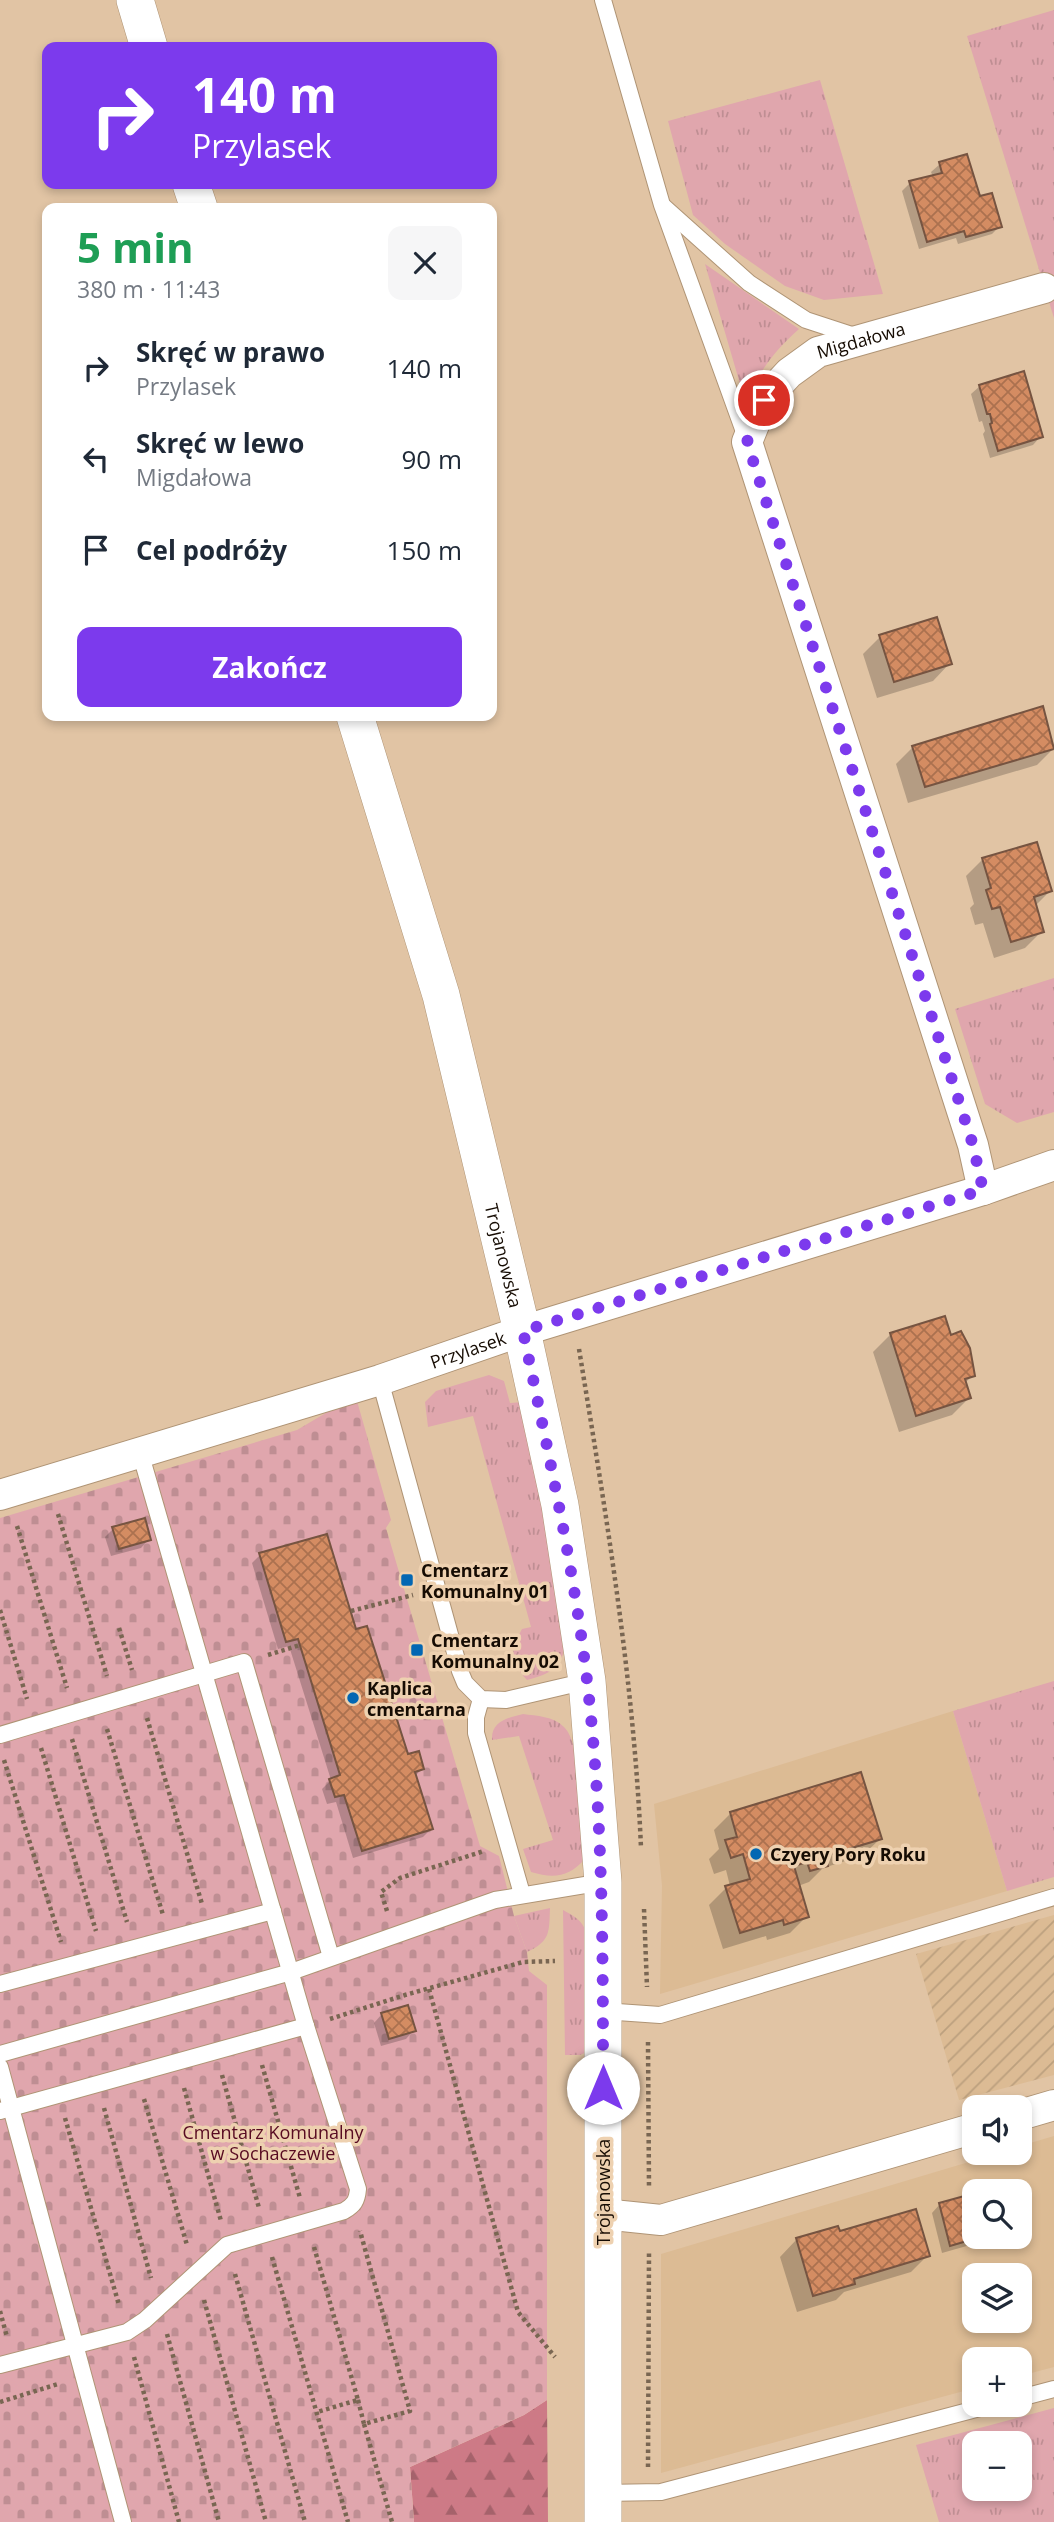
<!DOCTYPE html>
<html lang="pl">
<meta charset="utf-8">
<style>
:root{--surface:#fff;--page:#f6f6f7;--text:#1f2937;--muted:#747a83;--accent:#7c3aed}
body{margin:0;font-family:"Open Sans",sans-serif;background:var(--page);color:var(--text);height:100vh;display:flex;flex-direction:column;font-size:26px;white-space:nowrap}
*{box-sizing:border-box;margin:0}
p{font-size:23px;color:var(--muted)}
.icon{flex:none;width:38px;height:38px;fill:none;stroke:currentColor;stroke-width:2;stroke-linecap:round;stroke-linejoin:round}
.map{position:relative;flex:1;overflow:hidden}
.details{position:absolute;left:42px;top:203px;width:455px;height:518px;display:flex;flex-direction:column;background:var(--surface);border-radius:14px;box-shadow:0 4px 10px #0003}
.details>*{flex:none}
.banner{position:absolute;left:42px;top:42px;width:455px;height:147px;border-radius:14px;box-shadow:0 4px 10px #0003;background:#7c3aed;color:#fff;overflow:hidden}
.buttons{position:absolute;left:962px;top:2095px;display:grid;gap:14px}
.buttons a{display:grid;place-items:center;width:70px;height:70px;border-radius:14px;background:var(--surface);box-shadow:0 4px 10px #0003;font-size:35px}
.pin{position:absolute;display:grid;place-items:center;width:60px;height:60px;color:#fff;margin:-30px;border:4px solid #fff;border-radius:50%;box-shadow:0 2px 7px #0007}
.me{position:absolute;width:77px;margin:-38px;rotate:0deg;stroke-linejoin:round;filter:drop-shadow(0 0 5px #0008)}
.turn{display:flex;align-items:center;gap:24px;height:147px;padding:0 35px;font-size:32px}
.turn .icon{width:91px;height:91px;stroke-width:2.5}
.turn b{display:block;font-size:49px;line-height:60px}
.round{display:grid;place-items:center;flex:none;width:74px;height:74px;border-radius:14px;background:var(--page)}
.headline{display:flex;align-items:center;justify-content:space-between;height:119px;padding:0 35px}
h1{font-size:42px;font-weight:700;line-height:52px;color:#1e9e55}
.button{display:flex;gap:14px;margin-top:auto;padding:14px 35px}
.button a{flex:1;height:80px;border-radius:14px;background:var(--accent);color:#fff;font-size:28px;font-weight:700;line-height:80px;text-align:center}
ul{padding:0;list-style:none}
li{display:flex;align-items:center;gap:21px;height:91px;padding:0 35px}
li div{flex:1}
li b{display:block;font-size:26px}
li em{font-style:normal}
.map>svg:first-child{display:block}
.built{fill:#dcbb94;fill-rule:evenodd}
.industrial{fill:url(#industrial-furrows)}
.grass{fill:url(#grass-tufts);fill-rule:evenodd}
.forest{fill:url(#forest-firs)}
.cemetery{fill:url(#cemetery-stones)}
.shadow{fill:#0003}
.building{fill:url(#building-cross-hatch);stroke:#765441;stroke-width:2}
.lines{fill:none;stroke-linecap:round;stroke-linejoin:round}
.service-casing{stroke:#af9475;stroke-width:18}
.minor-casing{stroke:#af9475;stroke-width:32}
.tertiary-casing{stroke:#af9475;stroke-width:38}
.path{stroke:#796652;stroke-width:4.5;stroke-dasharray:3.5 3.5;stroke-linecap:butt}
.service{stroke:#fff;stroke-width:16}
.minor{stroke:#fff;stroke-width:30}
.tertiary{stroke:#fff;stroke-width:37}
.route{stroke:#7c3aed;stroke-width:12;stroke-dasharray:0 21.6}
.poi-dot{fill:#0367b3;stroke:#eed1b0;stroke-width:2.5}
.labels{text-anchor:middle;dominant-baseline:central;stroke-width:7;stroke-linejoin:round;paint-order:stroke}
.street-label{font-size:18px;fill:#160c03;stroke:#eed1b0}
.poi-label{font-size:18px;font-weight:bold;fill:#160c03;stroke:#eed1b0;text-anchor:start}
.park-label{font-size:18px;fill:#570a21;stroke:#eed1b0}
</style>
<div class="map">
<svg width="1054" height="2522" viewBox="0 0 1054 2522">
<defs>
<pattern id="industrial-furrows" width="10" height="10" patternUnits="userSpaceOnUse" patternTransform="scale(1.75)"><rect width="10" height="10" fill="#dcbb94"/><path d="M-1 1l2-2M0 10L10 0M9 11l2-2" fill="none" stroke="#bca07e"/></pattern>
<pattern id="grass-tufts" width="24" height="20" patternUnits="userSpaceOnUse" patternTransform="scale(1.75)"><rect width="24" height="20" fill="#e0a6ad"/><path d="M3 7l-1-3M5 7V3M7 7l1-3M15 17l-1-3M17 17v-4M19 17l1-3" fill="none" stroke="#bf8e93"/></pattern>
<pattern id="forest-firs" width="22" height="20" patternUnits="userSpaceOnUse" patternTransform="scale(1.75)"><rect width="22" height="20" fill="#cd7a86"/><path d="M5 1l3.5 6h-7zM16 11l3.5 6h-7z" fill="#a5626b"/></pattern>
<pattern id="cemetery-stones" width="16" height="16" patternUnits="userSpaceOnUse" patternTransform="scale(1.75)"><rect width="16" height="16" fill="#e0a6ad"/><path d="M2 7V4a2 2 0 0 1 4 0v3zM10 15v-3a2 2 0 0 1 4 0v3z" fill="#bf8e93"/></pattern>
<pattern id="building-cross-hatch" width="8" height="8" patternUnits="userSpaceOnUse" patternTransform="scale(1.75)"><rect width="8" height="8" fill="#d48c62"/><path d="M0 0l8 8M0 8l8-8" fill="none" stroke="#ab714f"/></pattern>
</defs>
<rect width="100%" height="100%" fill="#e1c4a4"/>
<g class="built">
<path d="M953,1711l54,180 -347,103 2,-108 -8,-82z"/>
<path d="M1054,2136v231l-34,9v-17h-45v29l-314,85v-219l338,-101 21,-1v-6zM975,2191h45v45h-45zM975,2275h45v45h-45z"/>
</g>
<path class="industrial" d="M1054,1915v160l-95,25 -43,-146z"/>
<g class="grass">
<path d="M1054,10v308l-87,-282z"/>
<path d="M820,80l63,214 -59,6 -39,-14 -60,-42 -32,-29 -25,-94z"/>
<path d="M705,264l94,65c-24,21 -40,43 -54,72z"/>
<path d="M1054,978v134l-37,11 -32,-19 -30,-95z"/>
<path d="M489,1375l15,6 6,22 13,-1 43,240c-5,27 -14,31 -39,38 -18,-20 -17,-28 -5,-51l9,-2 -58,-211 -45,11 -3,-25 11,-11z"/>
<path d="M1054,1681v196l-47,14 -54,-180z"/>
<path d="M523,1714c14,2 30,2 41,13 19,18 18,103 21,132 -16,18 -31,20 -54,13l-8,-23 30,-9 -34,-104 -27,4c-1,-19 16,-22 31,-26z"/>
<path d="M550,1908c-1,24 1,33 -23,44l-13,-36z"/>
<path d="M563,1910c11,6 19,10 23,22l3,119 -9,4h-15z"/>
<path d="M1054,2408v114h-115l-23,-77zM975,2443h45v45h-45z"/>
</g>
<path class="forest" d="M547,2400l1,122h-134l-4,-55 114,-52z"/>
<path class="cemetery" d="M357,1401l34,119 -5,8 94,318 19,10 15,60 13,36 2,19 18,14v415l-23,15 -114,52 4,55h-414v-1004l297,-88 44,-26z"/>
<g class="shadow">
<path d="M940,164l39,34 21,28 -8,8 -34,10 -2,-6 -37,11 -17,-58 8,-8 23,-6 -2,-5z"/>
<path d="M980,386l61,50 -8,9 -43,13 -7,-24 2,-3 -3,-10 -3,1 -8,-28z"/>
<path d="M880,637l70,26 -17,18 -56,17 -14,-44z"/>
<path d="M1042,708l12,40 -17,17 -129,38 -12,-39 17,-17z"/>
<path d="M983,859l67,32 -15,15 7,25 -17,17 -31,10 -11,-35 -8,2 -5,-17 4,-4 -8,-28z"/>
<path d="M944,1318l6,19 23,38 -8,8 4,15 -17,17 -53,17 -26,-80 17,-17z"/>
<path d="M113,1529l36,10 -8,9 -30,8 -6,-19z"/>
<path d="M260,1555l95,76 52,125 15,13 -8,8 17,52 -8,8 -70,21 -17,-56 -9,2 -5,-15 9,-9 -42,-134 -11,3 -26,-86z"/>
<path d="M731,1813l149,26 -18,17 -39,12 -14,14 -11,4 9,30 -17,17 -23,7 -1,-4 -43,13 -14,-44 17,-17 4,-2 -4,-16 -12,4 -5,-15 10,-10 -5,-19z"/>
<path d="M382,2014l32,16 -8,9 -25,7 -7,-23z"/>
<path d="M940,2204l35,32h27l-60,17 -10,-40z"/>
<path d="M839,2233l89,22 -17,17 -67,20 -8,8 -39,12 -17,-55 17,-18z"/>
</g>
<g class="building">
<path d="M967,154l13,42 12,-3 10,34 -36,10 -2,-6 -37,11 -18,-61 33,-8 -3,-11z"/>
<path d="M1024,371l19,66 -45,14 -8,-27 2,-1 -2,-9h-3l-8,-29z"/>
<path d="M937,617l15,47 -58,18 -15,-47z"/>
<path d="M1043,706l11,43 -129,38 -13,-41z"/>
<path d="M1037,842l15,49 -18,6 10,35 -33,10 -11,-35 -8,2 -6,-19 5,-2 -9,-30z"/>
<path d="M945,1316l6,19 10,-4 9,17 5,28 -10,3 6,19 -55,18 -26,-83z"/>
<path d="M145,1518l6,22 -32,9 -7,-22z"/>
<path d="M327,1534l29,95 11,-3 41,128 11,-3 5,18 -9,3 18,57 -71,22 -18,-56 -9,2 -6,-18 11,-4 -42,-136 -12,3 -27,-89z"/>
<path d="M861,1772l21,67 -57,17 3,10 -18,5 -3,-9 -13,4 15,51 -25,8 -1,-5 -43,13 -15,-47 25,-7 -7,-25 -12,4 -6,-18 12,-3 -7,-25z"/>
<path d="M408,2005l8,26 -27,8 -8,-26z"/>
<path d="M975,2193v43h9l-34,10 -11,-43z"/>
<path d="M916,2209l14,47 -76,23 1,5 -42,12 -17,-58 42,-12 2,5z"/>
</g>
<g class="lines">
<g class="service-casing">
<g id="service">
<path d="M603,0l59,205 85,235"/>
<path d="M664,207l85,76 57,37 52,17"/>
<path d="M380,1380l80,291 5,12 16,16 25,1 81,-19"/>
<path d="M481,1699l-5,18v16l46,161"/>
<path d="M0,1735l244,-73 87,295"/>
<path d="M0,1984l273,-73"/>
<path d="M603,2011l57,4 394,-118"/>
<path d="M0,2054l291,-82 204,-72 108,-18"/>
<path d="M0,2067l123,455"/>
<path d="M0,2111l306,-85"/>
<path d="M0,2365l127,-33 18,-12 82,-75 117,-34c10,-6 13,-10 14,-22l-52,-163 -166,-574"/>
<path d="M1020,2398l34,-9"/>
<path d="M603,2493l58,-1 334,-88"/>
</g>
</g>
<g class="minor-casing">
<g id="minor">
<path id="s1" d="M983,1190l-10,-45 -226,-703 17,-42 25,-27 29,-21 226,-64"/>
<path id="s2" d="M0,1495l380,-115 142,-49 461,-141 71,-25"/>
<path d="M1020,2115l34,-10"/>
<path d="M603,2214l58,6 314,-92"/>
</g>
</g>
<g class="tertiary-casing">
<g id="tertiary">
<path d="M135,0l14,47"/>
<path d="M191,184l8,24"/>
<path id="s3" d="M355,716l86,279 81,336 38,174 27,176 16,201v640"/>
</g>
</g>
<g class="path">
<path d="M579,1349c27,165 55,331 62,499"/>
<path d="M58,1514l49,162"/>
<path d="M17,1526l50,162"/>
<path d="M0,1610l27,89"/>
<path d="M351,1611l62,-16"/>
<path d="M119,1628l13,42"/>
<path d="M268,1655l32,-10"/>
<path d="M147,1718l55,186"/>
<path d="M107,1729l56,186"/>
<path d="M72,1739l55,183"/>
<path d="M41,1748l55,183"/>
<path d="M4,1760l57,182"/>
<path d="M644,1909l3,78"/>
<path d="M387,1911l-6,-19 19,-14 84,-27"/>
<path d="M429,1989l89,323 37,45"/>
<path d="M330,2019l75,-24 118,-33 32,-1"/>
<path d="M648,2042l1,145"/>
<path d="M262,2065l38,133"/>
<path d="M222,2075l37,133"/>
<path d="M184,2088l37,133"/>
<path d="M144,2099l43,146"/>
<path d="M104,2108l47,170"/>
<path d="M65,2118l54,187"/>
<path d="M314,2247l44,153 -41,12"/>
<path d="M272,2257l76,265"/>
<path d="M235,2274l70,248"/>
<path d="M204,2300l62,222"/>
<path d="M0,2311l7,26"/>
<path d="M167,2334l52,188"/>
<path d="M134,2357l45,165"/>
<path d="M358,2400l6,24 46,-13 -50,-180"/>
<path d="M0,2402l58,-18"/>
<path d="M364,2424l28,98"/>
<path d="M648,2467l1,-215"/>
</g>
<use href="#service" class="service"/>
<use href="#minor" class="minor"/>
<use href="#tertiary" class="tertiary"/>
</g>
<g class="lines">
<path class="route" d="M603,2088c0,-136 0,-272 -16,-408 -14,-117 -40,-233 -64,-349l460,-141 -10,-45 -226,-703 17,-42"/>
</g>
<g class="poi-dot">
<rect x="400" y="1573" width="14" height="14" rx="3.5"/>
<rect x="410" y="1643" width="14" height="14" rx="3.5"/>
<circle cx="353" cy="1698" r="7"/>
<circle cx="756" cy="1854" r="7"/>
</g>
<g class="labels">
<g class="street-label">
<text stroke="none"><textPath href="#s1" startOffset="947">Migdałowa</textPath></text>
<text stroke="none"><textPath href="#s3" startOffset="560">Trojanowska</textPath></text>
<text stroke="none"><textPath href="#s2" startOffset="490">Przylasek</textPath></text>
<text transform="translate(603 2192) rotate(-90)">Trojanowska</text>
</g>
<g class="poi-label">
<text x="421" y="1570">Cmentarz<tspan x="421" dy="21">Komunalny 01</tspan></text>
<text x="431" y="1640">Cmentarz<tspan x="431" dy="21">Komunalny 02</tspan></text>
<text x="367" y="1688">Kaplica<tspan x="367" dy="21">cmentarna</tspan></text>
<text x="770" y="1854">Czyery Pory Roku</text>
</g>
<g class="park-label">
<text x="273" y="2132">Cmentarz Komunalny<tspan x="273" dy="21">w Sochaczewie</tspan></text>
</g>
</g>
</svg>
<div class="buttons">
<a><svg class="icon" aria-label="sound" viewBox="0 0 24 24"><path d="M4 9h4l5-4v14l-5-4H4zM17 9q2 3 0 6"/></svg></a>
<a><svg class="icon" aria-label="search" viewBox="0 0 24 24"><circle cx="10" cy="10" r="6"/><path d="M15 15l6 6"/></svg></a>
<a><svg class="icon" aria-label="layers" viewBox="0 0 24 24"><path d="M12 4l9 5-9 5-9-5zM3 14l9 5 9-5"/></svg></a>
<a>+</a>
<a>−</a>
</div>
<div class="pin" style="left:764px;top:400px;background:#d93025"><svg class="icon" aria-label="arrive" viewBox="0 0 24 24"><path d="M6 21V4h12l-3 4 3 4H6"/></svg></div>
<svg class="me" style="left:603px;top:2088px" viewBox="-20 -20 40 40"><circle r="19" fill="#fff"/><path d="M0-13L10 11 0 6-10 11z" fill="#7c3aed"/></svg>
<div class="banner">
<div class="turn"><svg class="icon" aria-label="right" viewBox="0 0 24 24"><path d="M7 20v-9h11M14 6l5 5-5 5"/></svg><div><b>140 m</b>Przylasek</div></div>
</div>
<section class="details">
<div class="headline"><div><h1>5 min</h1><p>380 m · 11:43</p></div><a class="round"><svg class="icon" aria-label="close" viewBox="0 0 24 24"><path d="M6 6l12 12M18 6L6 18"/></svg></a></div>
<ul>
<li><svg class="icon" aria-label="right" viewBox="0 0 24 24"><path d="M7 20v-9h11M14 6l5 5-5 5"/></svg><div><b>Skręć w prawo</b><p>Przylasek</p></div><em>140 m</em></li>
<li><svg class="icon" aria-label="left" viewBox="0 0 24 24"><path d="M17 20v-9H6M10 6l-5 5 5 5"/></svg><div><b>Skręć w lewo</b><p>Migdałowa</p></div><em>90 m</em></li>
<li><svg class="icon" aria-label="arrive" viewBox="0 0 24 24"><path d="M6 21V4h12l-3 4 3 4H6"/></svg><div><b>Cel podróży</b></div><em>150 m</em></li>
</ul>
<div class="button"><a>Zakończ</a></div>
</section>
</div>
